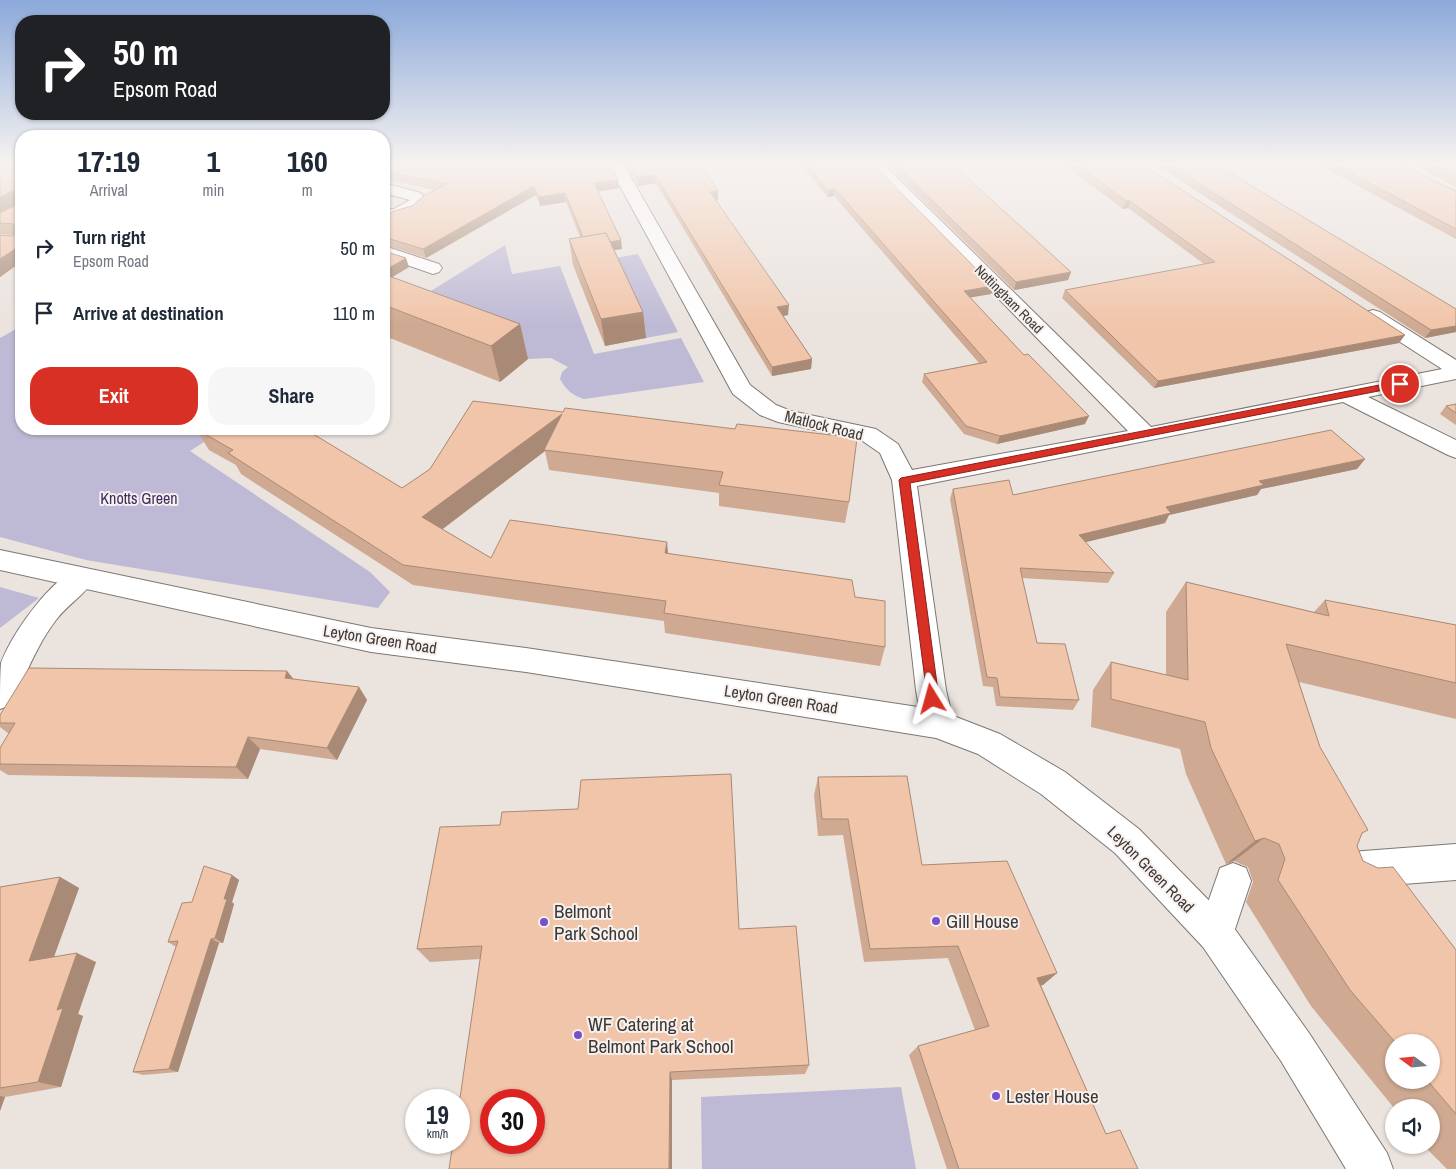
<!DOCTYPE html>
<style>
:root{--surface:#fff;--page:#f6f6f7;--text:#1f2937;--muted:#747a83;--accent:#d93025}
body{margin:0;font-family:"Archivo Narrow",sans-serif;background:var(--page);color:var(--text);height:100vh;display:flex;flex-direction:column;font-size:19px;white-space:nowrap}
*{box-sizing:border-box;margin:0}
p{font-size:16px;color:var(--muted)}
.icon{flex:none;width:28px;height:28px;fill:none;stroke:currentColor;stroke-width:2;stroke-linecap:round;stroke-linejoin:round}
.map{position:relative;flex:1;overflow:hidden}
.details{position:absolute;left:15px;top:130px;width:375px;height:305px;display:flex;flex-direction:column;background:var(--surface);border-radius:20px;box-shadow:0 1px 4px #0004}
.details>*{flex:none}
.banner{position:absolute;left:15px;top:15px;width:375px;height:105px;border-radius:20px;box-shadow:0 1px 4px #0004;background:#202124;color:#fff;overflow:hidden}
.needle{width:32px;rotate:286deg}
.buttons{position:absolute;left:1385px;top:1034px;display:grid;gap:10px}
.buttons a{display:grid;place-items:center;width:55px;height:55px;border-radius:50%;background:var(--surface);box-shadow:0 1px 4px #0004;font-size:25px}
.speed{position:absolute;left:405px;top:1089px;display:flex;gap:10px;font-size:25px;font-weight:700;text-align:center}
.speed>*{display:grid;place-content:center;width:65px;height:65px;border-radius:50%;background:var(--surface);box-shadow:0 1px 4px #0004;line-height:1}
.speed small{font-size:12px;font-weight:400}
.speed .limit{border:8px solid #d22;background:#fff;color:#111}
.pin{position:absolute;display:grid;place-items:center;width:42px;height:42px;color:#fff;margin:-21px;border:2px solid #fff;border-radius:50%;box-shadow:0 1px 5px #0007}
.me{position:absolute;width:55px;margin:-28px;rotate:352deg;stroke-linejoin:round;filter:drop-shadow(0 0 4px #0008)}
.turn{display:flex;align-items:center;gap:18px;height:105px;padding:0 15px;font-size:22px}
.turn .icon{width:65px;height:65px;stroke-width:2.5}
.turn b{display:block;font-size:35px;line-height:42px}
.eta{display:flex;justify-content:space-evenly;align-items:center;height:85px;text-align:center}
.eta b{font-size:30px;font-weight:700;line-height:35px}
.action{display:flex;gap:10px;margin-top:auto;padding:10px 15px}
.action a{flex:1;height:58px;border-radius:20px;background:var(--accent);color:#fff;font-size:20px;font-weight:700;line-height:58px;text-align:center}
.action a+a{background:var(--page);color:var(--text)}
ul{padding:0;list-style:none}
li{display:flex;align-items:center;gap:15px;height:65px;padding:0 15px}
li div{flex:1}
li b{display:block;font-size:19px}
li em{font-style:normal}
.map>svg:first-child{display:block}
.green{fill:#beb9d5}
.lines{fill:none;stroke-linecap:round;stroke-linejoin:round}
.minor-casing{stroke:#7d7773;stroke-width:2}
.major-casing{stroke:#7d7773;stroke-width:2}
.minor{fill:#fff;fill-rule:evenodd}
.major{fill:#fff;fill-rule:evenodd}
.wall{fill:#cfa991;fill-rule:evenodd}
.shaded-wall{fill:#a98a76}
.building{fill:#f1c5a9;stroke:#a98a76;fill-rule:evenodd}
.route{fill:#d93025;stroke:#8d1f18}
.poi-dot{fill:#7651cb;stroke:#f7f0ec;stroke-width:2}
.labels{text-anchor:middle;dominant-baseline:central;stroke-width:4;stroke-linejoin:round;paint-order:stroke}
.far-street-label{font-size:14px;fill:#3b3937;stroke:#f7f0ec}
.street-label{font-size:16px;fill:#3b3937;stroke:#f7f0ec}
.park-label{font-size:16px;fill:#3c2d64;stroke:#f7f0ec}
.near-poi-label{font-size:19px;fill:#3b3937;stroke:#f7f0ec;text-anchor:start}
</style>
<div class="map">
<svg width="1456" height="1169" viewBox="0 0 1456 1169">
<rect width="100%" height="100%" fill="#eae3de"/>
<g class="green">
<path d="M505,245l7,29 48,-8 34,88 87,-16 23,44 -120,17c-12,-4 -18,-9 -24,-20l2,-7 6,-5 -17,-9 -23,1 -86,-33 -40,5 -18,12v-23z"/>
<path d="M638,254l40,78 -32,6 -37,-79z"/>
<path d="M21,326v103h203l-34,22 180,121 20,20 -12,16 -292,-48 -86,-23v-199z"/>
<path d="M0,587l39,11 -39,30z"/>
<path d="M901,1087l15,82h-214l-1,-72z"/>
</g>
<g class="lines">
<g class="minor-casing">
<g id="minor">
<path d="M607,162h15l128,223 26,20 15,6 85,18 22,15 14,26 216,-39 -263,-269h16l270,265 291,-58 -76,-49 -3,-4 3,-4 7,-2 7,2 76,48v19l-88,18 88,43v18l-8,-3 -105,-53 -426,84 29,204 8,34 -5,10 -11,4 -11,-4 -5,-10 -6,-34 -24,-210 -12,-27 -19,-13 -83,-18 -18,-7 -27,-21z"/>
<path d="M384,183l37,10 6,9c-9,13 -28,17 -43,18v-10l10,-1 16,-9 -26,-7z"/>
<path d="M384,246l55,18 3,4 -3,4 -6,2 -49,-17z"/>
<path d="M81,568l10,3 4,7c-10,17 -28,27 -39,42 -20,26 -31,57 -45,85l-11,4c0,-12 0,-35 1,-46 11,-29 50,-86 80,-95z"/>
<path d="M1456,844v36l-106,8 -13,-5 -5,-13 5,-13 13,-5z"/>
<path d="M1233,863l13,5 5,13 -22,66 -13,6 -13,-6 -6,-13 23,-66z"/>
</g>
</g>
<g class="major-casing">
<path id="major" d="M0,550l371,78 155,20 412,62 62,24 65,38 74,57 90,92 80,112 78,120 6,16h-47l-65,-108 -78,-114 -88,-94 -74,-59 -63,-40 -42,-16 -410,-66 -155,-20 -371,-82z"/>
</g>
<use href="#minor" class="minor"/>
<use href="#major" class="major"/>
</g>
<g class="wall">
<path d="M0,162h21v100l-21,15v-42l14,1v-1l-14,-1z"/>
<path d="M384,162l235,26 -21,3 24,58 -8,1 29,62 3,26 -41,8 -32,-81 -4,-26 11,-2 -14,-35 -26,4 -4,-11 -110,63 -42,-13v-28l28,-11 23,-16 -51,-11z"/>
<path d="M624,162h75l19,29v9h-2l72,115 -5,1 29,43 -1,10 -39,7 -116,-193 -18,3z"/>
<path d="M798,162h73l120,132 -21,3 115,127 -88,20 -33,-10 -42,-52 2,-8 55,-11 -145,-167 -6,1z"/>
<path d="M884,162h64l123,110 -3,8 -54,10z"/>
<path d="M1061,162h78l266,173 -6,8 -245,45 -92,-90 3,-8 139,-26 -76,-56 -5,1z"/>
<path d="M1151,162h61l244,147v23l-31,6z"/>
<path d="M1314,162h80l62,29v48z"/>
<path d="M1409,162h47v25z"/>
<path d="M384,251l25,16 -17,10 128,47 8,35 -28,23 -110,-44 -6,-18v-32l3,-8 -3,2z"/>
<path d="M473,401l376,101 -4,21 -126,-17v-13l-170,-23 -4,-19 -103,78 49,29 177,-5 187,44 30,50 -5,19 -215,-33 -1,-12 -251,-36 -172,-111 -5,-9 -27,-15 -13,-21 206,59 28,-19z"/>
<path d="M1456,404v21l-16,-11 6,-8z"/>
<path d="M1365,459l-8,10 -96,20 -4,6 -88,20 -4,8 -80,19 29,31 -6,10 -86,-5 15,65 42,57 -6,10 -77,-4 -3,-19 -10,-1 -33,-187 3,-10 60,6z"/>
<path d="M1186,582l128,30 11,-12 131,25v94l-157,-37 21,65 41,87 -4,12 6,15 88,82 5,7v219h-9l-24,-24h8v-37h-37l-83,-102 -65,-104 7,-20 -5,-15 -14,-6 -8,3 -40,-90 -6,-25 -89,-22 2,-37 18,-28 55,13v-63zM1394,1042h37v38h-37z"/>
<path d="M293,679l66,8 8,13 -30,60 -77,-11 -12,30 -240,-4 -8,-5v-22l9,-14 -9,-7v-12z"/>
<path d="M818,777l104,88 135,108 -14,12h-2l65,149 32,35h-191l-38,-114 9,-9 57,-16 -27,-72 -84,4 -21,-127 -25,1 -4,-41z"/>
<path d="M232,875l7,5 -7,22 2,2 -11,39h-4l-41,129 -35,3 -10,-3 43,-125 -8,-5 24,-40z"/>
<path d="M60,877l19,11 -25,69 42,5 -18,52 5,2 -22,71 -56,10 -5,14v-224z"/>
<path d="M739,929l70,136 -4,9 -133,6 -192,-121 -50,3 -13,-13z"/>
</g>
<g class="shaded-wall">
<path d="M655,175l1,8 -18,3 -1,-9z"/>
<path d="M618,180l1,8 -24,4 -1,-9z"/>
<path d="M534,186l2,9 -110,63 -3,-9z"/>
<path d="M835,189l-1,7 -6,1v-7z"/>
<path d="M12,191l8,11 -20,11v-16z"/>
<path d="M718,191v9l-8,1v-9z"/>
<path d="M565,193l1,9 -26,4 -2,-9z"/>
<path d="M1126,201h4l-2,7 -5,1z"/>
<path d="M621,240l1,9 -35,5 -1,-9z"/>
<path d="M21,245v17l-21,15v-18z"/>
<path d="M406,258l3,9 -25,15v-11z"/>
<path d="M1071,272l-3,8 -54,10 2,-8z"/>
<path d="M993,286l-2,8 -29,5 2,-8z"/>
<path d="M789,305l-1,10 -11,2v-10z"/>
<path d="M643,312l3,26 -41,8 -4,-27z"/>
<path d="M520,324l8,35 -28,23 -9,-36z"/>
<path d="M1456,326v6l-31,6 6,-8z"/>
<path d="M1405,335l-6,8 -245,45 4,-7z"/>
<path d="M812,359l-1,10 -39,7v-9z"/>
<path d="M562,414l-18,36 1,1 -114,87 -9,-21z"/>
<path d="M1089,416l-4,8 -88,20 3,-8z"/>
<path d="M1365,459l-8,10 -96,20 -4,6 -88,20 -4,8 -91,22 5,-10 87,-28 93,-26z"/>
<path d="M667,542l2,20 -4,-9z"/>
<path d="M287,671l10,12 -12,-5z"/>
<path d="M359,687l8,13 -30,60 -10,-12z"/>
<path d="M248,737l12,12 -12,30 -12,-12z"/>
<path d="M1264,838l-30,23 -8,3 29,-23z"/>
<path d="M232,875l7,5 -7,22 2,2 -11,39 -8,-5 9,-39z"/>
<path d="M60,877l19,11 -30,82 -20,-9z"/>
<path d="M211,939l8,4 -41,129 -9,-3z"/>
<path d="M77,953l19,9 -18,52 5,2 -22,71 -23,-5 19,-72z"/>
<path d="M1057,973l-14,12 -19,5 13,-12z"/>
<path d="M670,1072l2,8v89h-3z"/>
<path d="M0,1096l5,1 -5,14z"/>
</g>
<g class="building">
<path d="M0,162h21v83l-21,14v-24l14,1v-12l-14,-1v-10l14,-7 1,-15h-3l-12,6z"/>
<path d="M384,162h225l9,18 -24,3 27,57 -11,2 -4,-9 -23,4 -18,-44 -27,4 -4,-11 -111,63 -39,-12v-20l10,-6 18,-5 13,-11 22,-11 -63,-13z"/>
<path d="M629,162h70l19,29 -8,1 79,113 -12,2 35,52 -40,8 -117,-192 -18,2z"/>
<path d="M805,162h66l122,124 -29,5 60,64 4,-1 61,62 -89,20 -34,-10 -42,-52 63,-12 -152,-173 -7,1z"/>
<path d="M893,162h55l12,12 2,-1 109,99 -55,10z"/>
<path d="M1073,162h66l266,173 -247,46 -93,-91 150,-28 -85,-61h-4z"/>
<path d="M1165,162h47l244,147v17l-25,4z"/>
<path d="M1330,162h64l62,29v38z"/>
<path d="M1426,162h30v16z"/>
<path d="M606,233l37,79 -42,7 -32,-80z"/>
<path d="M384,251l22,7 -22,13z"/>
<path d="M389,276l131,48 -29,22 -107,-41v-17z"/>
<path d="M473,401l90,11 2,-4 170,21 2,-5 120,14 -8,64 -130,-17 4,-13 -179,-22 18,-36 -140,103 69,41 19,-38 157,22 -2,11 187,27 3,17 30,4v46l-221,-34 2,-12 -263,-36 -175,-112 5,-3 -37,-21h109l97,59 28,-19z"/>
<path d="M1456,404v9l-10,-7z"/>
<path d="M1331,430l34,29 -106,22 5,4 -98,22 5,6 -92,22 35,38 -94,-5 17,75 28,1 14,56 -79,-3 -3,-19 -10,-1 -34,-188 56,-9 4,15z"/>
<path d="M1186,582l143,34 -4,-16 131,25v58l-170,-39 34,103 48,83 -6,3 -5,13 6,15 15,7 15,-1 63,83v164l-29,-34h4v-38h-36l-45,-52 -72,-110 7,-21 -6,-15 -15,-6 -9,3 -44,-93 -6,-26 -94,-23v-37l77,18z"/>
<path d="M29,668l258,3 -2,7 74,9 -32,61 -79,-11 -12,30 -236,-3v-16l15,-25h-15v-8z"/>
<path d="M731,774l8,155 57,-3 13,139 -139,7 -1,97h-220l4,-27h6v-37l23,-159 -65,3 23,-122 60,-2 2,-13 76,-3 3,-29zM491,1100h43v42h-43z"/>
<path d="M907,776l15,89 85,-4 50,112 -20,5 69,156 14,-4 18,39h-179l-41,-123 71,-20 -31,-80 -88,3 -22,-130h-26l-4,-42z"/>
<path d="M204,866l28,9 -8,24h3l-12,39 -4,1 -42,130 -36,3 45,-131 -10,1 14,-39 10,-1z"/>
<path d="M60,877l-31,84 48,-8 -20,57 6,-2 -25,74 -38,6v-201z"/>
</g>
<linearGradient id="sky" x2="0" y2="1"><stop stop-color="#8ba9da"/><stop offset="0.5" stop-color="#f6f2f0"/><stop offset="1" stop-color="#f6f2f0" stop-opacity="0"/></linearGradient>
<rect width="1456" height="326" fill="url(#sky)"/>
<path class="route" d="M1400,381l5,3 -1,2 -494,97 29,216 -2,4 -5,2 -4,-2 -29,-223 2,-2z"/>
<g class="poi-dot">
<circle cx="936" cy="921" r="5"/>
<circle cx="544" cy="922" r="5"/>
<circle cx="578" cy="1035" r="5"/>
<circle cx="996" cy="1096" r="5"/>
</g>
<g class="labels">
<g class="far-street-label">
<text transform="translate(1009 299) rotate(45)">Nottingham Road</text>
</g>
<g class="street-label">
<text transform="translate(824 425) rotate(14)">Matlock Road</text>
<text transform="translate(380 639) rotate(9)">Leyton Green Road</text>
<text transform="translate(781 699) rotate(9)">Leyton Green Road</text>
<text transform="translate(1151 869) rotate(45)">Leyton Green Road</text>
</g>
<g class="park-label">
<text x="139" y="498">Knotts Green</text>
</g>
<g class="near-poi-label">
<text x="554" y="911">Belmont<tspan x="554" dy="22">Park School</tspan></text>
<text x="946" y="921">Gill House</text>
<text x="588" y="1024">WF Catering at<tspan x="588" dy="22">Belmont Park School</tspan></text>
<text x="1006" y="1096">Lester House</text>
</g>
</g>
</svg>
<div class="buttons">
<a><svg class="needle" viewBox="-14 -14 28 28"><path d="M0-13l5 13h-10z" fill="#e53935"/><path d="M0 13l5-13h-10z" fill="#747a83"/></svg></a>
<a><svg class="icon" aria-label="sound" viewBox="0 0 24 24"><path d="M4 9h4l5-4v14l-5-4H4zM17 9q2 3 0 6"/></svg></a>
</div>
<div class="speed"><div>19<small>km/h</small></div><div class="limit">30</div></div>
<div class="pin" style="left:1400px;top:384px;background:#d93025"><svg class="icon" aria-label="arrive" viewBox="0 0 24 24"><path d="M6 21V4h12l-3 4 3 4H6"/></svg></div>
<svg class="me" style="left:932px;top:699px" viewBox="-20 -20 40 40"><path d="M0-17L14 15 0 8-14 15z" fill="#d93025" stroke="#fff" stroke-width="4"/></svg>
<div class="banner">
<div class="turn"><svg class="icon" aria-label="right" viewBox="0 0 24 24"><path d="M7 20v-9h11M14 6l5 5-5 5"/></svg><div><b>50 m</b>Epsom Road</div></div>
</div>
<section class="details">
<div class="eta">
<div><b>17:19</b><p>Arrival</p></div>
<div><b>1</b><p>min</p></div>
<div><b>160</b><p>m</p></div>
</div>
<ul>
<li><svg class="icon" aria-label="right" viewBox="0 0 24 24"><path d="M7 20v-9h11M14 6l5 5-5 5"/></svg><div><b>Turn right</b><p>Epsom Road</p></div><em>50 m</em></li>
<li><svg class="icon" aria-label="arrive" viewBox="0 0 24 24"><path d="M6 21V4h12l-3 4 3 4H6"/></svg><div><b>Arrive at destination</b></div><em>110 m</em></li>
</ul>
<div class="action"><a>Exit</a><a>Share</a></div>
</section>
</div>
